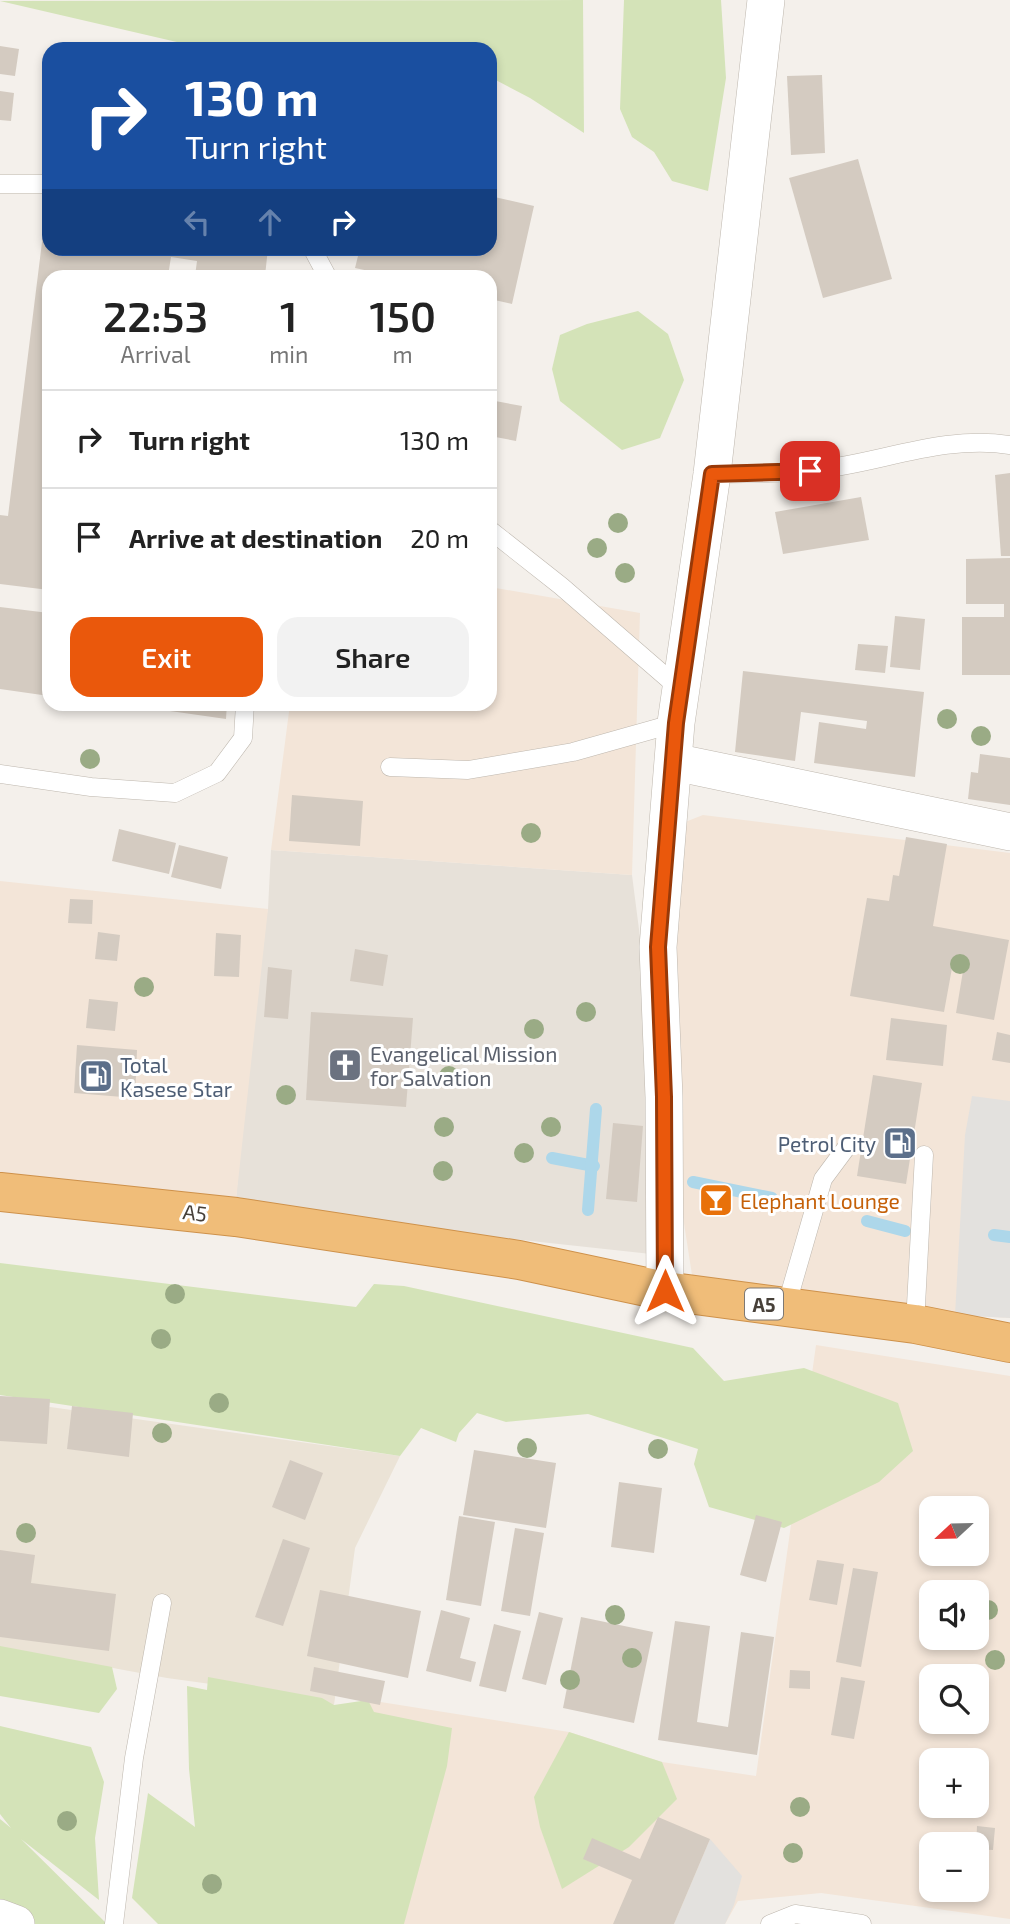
<!DOCTYPE html>
<meta charset="utf-8">
<style>
:root{--surface:#fff;--page:#f2f2f2;--text:#222;--muted:#767676;--line:#e0e0e0;--accent:#ea580c}
body{margin:0;font-family:"Exo 2",sans-serif;background:var(--page);color:var(--text);height:100vh;display:flex;flex-direction:column;font-size:26px;white-space:nowrap}
*{box-sizing:border-box;margin:0}
p{font-size:23px;color:var(--muted)}
.icon{flex:none;width:38px;height:38px;fill:none;stroke:currentColor;stroke-width:2;stroke-linecap:round;stroke-linejoin:round}
.map{position:relative;flex:1;overflow:hidden}
.panel{position:absolute;left:42px;top:270px;width:455px;height:441px;display:flex;flex-direction:column;background:var(--surface);border-radius:21px;box-shadow:0 4px 10px #0003}
.panel>*{flex:none}
.top-card{position:absolute;left:42px;top:42px;width:455px;height:214px;border-radius:21px;box-shadow:0 4px 10px #0003;background:#1a4fa0;color:#fff;overflow:hidden}
.needle{width:46px;rotate:248deg}
.tools{position:absolute;left:919px;top:1496px;display:grid;gap:14px}
.tools a{display:grid;place-items:center;width:70px;height:70px;border-radius:14px;background:var(--surface);box-shadow:0 4px 10px #0003;font-size:35px}
.pin{position:absolute;display:grid;place-items:center;width:60px;height:60px;color:#fff;margin:-30px;border-radius:14px;box-shadow:0 4px 10px #0006}
.me{position:absolute;width:77px;margin:-38px;rotate:0deg;stroke-linejoin:round;filter:drop-shadow(0 0 5px #0008)}
.turn{display:flex;align-items:center;gap:24px;height:147px;padding:0 28px;font-size:32px}
.turn .icon{width:91px;height:91px;stroke-width:2.5}
.turn b{display:block;font-size:49px;line-height:60px}
.lanes{display:flex;align-items:center;height:66px;padding:0 28px;background:#0003;justify-content:center;gap:35px;direction:ltr}
.lanes .off{opacity:.35}
.eta{display:flex;justify-content:space-evenly;align-items:center;height:119px;text-align:center}
.eta b{font-size:42px;font-weight:600;line-height:49px}
.action{display:flex;gap:14px;margin-top:auto;padding:14px 28px}
.action a{flex:1;height:80px;border-radius:21px;background:var(--accent);color:#fff;font-size:28px;font-weight:600;line-height:80px;text-align:center}
.action a+a{background:var(--page);color:var(--text)}
ul{padding:0;list-style:none}
li{display:flex;align-items:center;gap:21px;height:98px;padding:0 28px;border-top:2px solid var(--line)}
li div{flex:1}
li b{display:block;font-size:26px}
li em{font-style:normal}
.map>svg:first-child{display:block}
.residential{fill:#e7e1d9}
.commercial{fill:#f3e5d8;fill-rule:evenodd}
.education{fill:#ebe3d6}
.green{fill:#d4e3b8}
.parking{fill:#e3e1de}
.lines{fill:none;stroke-linecap:round;stroke-linejoin:round}
.stream{stroke:#add7ea;stroke-width:12}
.building{fill:#d4cbc1}
.lane-casing{stroke:#beb7ae;stroke-width:19}
.street-casing{stroke:#beb7ae;stroke-width:38}
.highway-casing{stroke:#ce914a;stroke-width:40}
.lane{stroke:#fff;stroke-width:18}
.street{stroke:#fff;stroke-width:37}
.highway{stroke:#f0bd79;stroke-width:38}
.tree{fill:#9aab85}
.route-casing{stroke:#983908;stroke-width:18}
.route{stroke:#ea580c;stroke-width:12}
.labels{text-anchor:middle;dominant-baseline:central;stroke-width:6;stroke-linejoin:round;paint-order:stroke}
.shield{fill:#fff;stroke:#7e7974;stroke-width:2}
.shield-label{font-size:19px;font-weight:bold;fill:#474039}
.worship-label{font-size:21px;fill:#5b616d;stroke:#fff;text-anchor:start}
.service-label{font-size:21px;fill:#4e5e75;stroke:#fff;text-anchor:start}
.food-label{font-size:21px;fill:#c56008;stroke:#fff;text-anchor:start}
.street-label{font-size:21px;fill:#474039;stroke:#fff}
</style>
<div class="map">
<svg width="1010" height="1924" viewBox="0 0 1010 1924">
<rect width="100%" height="100%" fill="#f4f0eb"/>
<path class="residential" d="M271,850l361,25 13,101 6,278 -416,-45 24,-262 9,-38z"/>
<g class="commercial">
<path d="M490,587l150,26 -8,262 -361,-25 19,-146h200z"/>
<path d="M703,815l307,38v465l-55,-3 -263,-40 -44,-284 32,-167z"/>
<path d="M0,881l268,28 -33,300 -235,-25z"/>
<path d="M816,1345l194,31v543l-189,-26 -83,8 -13,23h-380l23,-224 201,32 93,30 94,14zM931,1508h45v46h-45zM931,1592h45v46h-45zM931,1676h45v46h-45zM931,1760h45v46h-45zM931,1844h45v46h-45z"/>
</g>
<path class="education" d="M0,1400l400,56 -45,92 -21,157 -23,-7 -144,-20 -167,-31z"/>
<g class="green">
<path d="M583,0l1,133 -54,-35 -40,-21v-28h-283l-207,-48z"/>
<path d="M624,0h97l5,78 -18,113 -36,-10 -18,-29 -22,-15 -12,-28z"/>
<path d="M638,311l30,23 16,46 -24,58 -38,12 -62,-49 -8,-32 8,-34 27,-11z"/>
<path d="M0,1263l356,44 18,-23 30,2 289,62 31,33 80,-13 94,35 15,48 -34,31 -95,46 -75,-21 -15,-43 4,-15 -110,-35 -82,8 -29,-9 -18,20 -3,9 -35,-14 -21,28 -400,-61z"/>
<path d="M0,1646l112,21 5,22 -18,24 -99,-17z"/>
<path d="M208,1677l114,21 12,7 34,-5 6,12 78,16 -5,38 -43,158h-246l-26,-26 16,-105 47,34 -6,-58 -2,-83 20,4z"/>
<path d="M0,1726l91,21 13,35 -9,56 4,62 -78,-61 86,85h-107v-105l11,9 -11,-14z"/>
<path d="M569,1732l93,30 15,37 -48,48 -67,42 -22,-62 -6,-30z"/>
</g>
<g class="parking">
<path d="M972,1096l38,5v217l-55,-3 10,-180z"/>
<path d="M710,1839l32,37 -8,29 -9,19h-51z"/>
</g>
<g class="lines">
<g class="stream">
<path d="M552,1158l42,8"/>
<path d="M693,1182l79,16"/>
<path d="M588,1210l8,-101"/>
<path d="M867,1221l38,10"/>
<path d="M994,1235l16,2"/>
</g>
</g>
<g class="building">
<path d="M0,46l19,3 -4,27 -15,-2z"/>
<path d="M822,75l3,78 -34,2 -4,-79z"/>
<path d="M0,91l14,2 -3,28 -11,-1z"/>
<path d="M858,159l34,120 -69,19 -34,-120z"/>
<path d="M490,196l44,10 -22,98 -22,-5v-23h-98l-37,-8 5,-20h130z"/>
<path d="M45,218l4,1v29h219l-3,28h-70l2,-15 -26,-4 -3,19h-119v314l-49,-6v-69l8,1z"/>
<path d="M490,400l32,6 -6,35 -26,-5z"/>
<path d="M1010,473v83h-9l-6,-81z"/>
<path d="M861,497l8,43 -86,14 -8,-42z"/>
<path d="M1010,558v117h-48v-58h42v-13h-38v-45z"/>
<path d="M0,607l49,6v83l-49,-7z"/>
<path d="M895,616l30,3 -5,51 -30,-3z"/>
<path d="M858,644l30,2 -3,27 -30,-3z"/>
<path d="M743,671l181,21 -9,85 -101,-14 5,-41 47,7 1,-8 -66,-9 -6,49 -60,-9z"/>
<path d="M121,704h106l-1,15z"/>
<path d="M980,754l30,4v47l-42,-6 3,-27 7,1z"/>
<path d="M292,795l71,6 -3,45 -71,-5z"/>
<path d="M119,829l57,14 -7,31 -57,-13z"/>
<path d="M906,837l41,7 -14,82 76,14 -15,80 -38,-7 9,-54 -11,-2 -10,55 -94,-16 17,-98 22,3 4,-26 6,1z"/>
<path d="M179,845l49,12 -7,32 -50,-12z"/>
<path d="M70,899l23,1 -1,24 -24,-1z"/>
<path d="M98,932l22,3 -3,26 -22,-2z"/>
<path d="M216,933l25,2 -2,42 -25,-1z"/>
<path d="M355,949l33,6 -5,31 -33,-5z"/>
<path d="M268,967l24,3 -4,49 -24,-2z"/>
<path d="M89,999l29,3 -3,29 -29,-3z"/>
<path d="M311,1012l102,6 -7,89 -100,-7z"/>
<path d="M891,1018l56,7 -4,41 -57,-6z"/>
<path d="M997,1032l13,3v28l-18,-3z"/>
<path d="M77,1045l60,5 -2,48 -61,-5z"/>
<path d="M873,1075l49,8 -16,101 -49,-8z"/>
<path d="M613,1123l30,3 -6,76 -31,-3z"/>
<path d="M0,1396l50,3 -3,45 -47,-3z"/>
<path d="M72,1406l61,7 -4,44 -62,-8z"/>
<path d="M474,1450l82,13 -10,65 -83,-13z"/>
<path d="M290,1460l33,13 -18,47 -33,-13z"/>
<path d="M619,1482l43,6 -8,65 -43,-6z"/>
<path d="M756,1515l26,7 -16,60 -26,-7z"/>
<path d="M459,1516l36,6 -14,84 -35,-6z"/>
<path d="M515,1528l29,5 -14,83 -29,-5z"/>
<path d="M283,1539l27,9 -27,78 -28,-9z"/>
<path d="M0,1550l35,5 -4,28 85,11 -7,57 -109,-14z"/>
<path d="M817,1560l27,4 -7,41 -28,-5z"/>
<path d="M853,1568l25,4 -17,95 -25,-5z"/>
<path d="M320,1590l101,21 -13,67 -101,-22z"/>
<path d="M441,1610l29,8 -10,40 16,4 -5,20 -45,-11z"/>
<path d="M539,1612l24,6 -17,67 -24,-6z"/>
<path d="M581,1617l72,15 -19,91 -71,-15z"/>
<path d="M675,1621l35,5 -13,96 31,5 13,-95 33,5 -17,118 -99,-15z"/>
<path d="M494,1624l27,7 -15,61 -27,-6z"/>
<path d="M314,1667l71,14 -5,24 -70,-14z"/>
<path d="M790,1670l20,1v18l-21,-1z"/>
<path d="M841,1677l24,4 -11,58 -23,-4z"/>
<path d="M658,1817l52,22 -36,85h-61l19,-44 -49,-21 9,-21 48,21z"/>
<path d="M977,1826l18,2 -2,22 -17,-1z"/>
</g>
<g class="lines">
<g class="lane-casing">
<g id="lane">
<path d="M0,184h49"/>
<path d="M312,248l15,28"/>
<path d="M712,474c32,-1 65,0 96,-3 68,-6 134,-37 202,-26"/>
<path d="M490,530l71,56 119,103"/>
<path d="M390,767l78,3 105,-18 103,-29"/>
<path d="M0,774l91,13 84,6 42,-20 26,-35 2,-34"/>
<path d="M786,1307l37,-128 26,-35"/>
<path d="M915,1324l9,-169"/>
<path d="M114,1924l20,-166 28,-155"/>
<path d="M770,1924l25,-10 67,10"/>
</g>
</g>
<g class="street-casing">
<g id="street">
<path d="M674,762l336,70"/>
<path d="M665,1291l-1,-194 -6,-150 18,-224 36,-249 54,-474"/>
<path d="M0,1918l16,6"/>
</g>
</g>
<g class="highway-casing">
<path id="highway" d="M0,1192l236,25 283,43 146,31 250,33 95,19"/>
</g>
<use href="#lane" class="lane"/>
<use href="#street" class="street"/>
<use href="#highway" class="highway"/>
</g>
<g class="tree">
<circle cx="618" cy="523" r="10"/>
<circle cx="597" cy="548" r="10"/>
<circle cx="625" cy="573" r="10"/>
<circle cx="947" cy="719" r="10"/>
<circle cx="981" cy="736" r="10"/>
<circle cx="90" cy="759" r="10"/>
<circle cx="531" cy="833" r="10"/>
<circle cx="960" cy="964" r="10"/>
<circle cx="144" cy="987" r="10"/>
<circle cx="586" cy="1012" r="10"/>
<circle cx="534" cy="1029" r="10"/>
<circle cx="449" cy="1076" r="10"/>
<circle cx="286" cy="1095" r="10"/>
<circle cx="444" cy="1127" r="10"/>
<circle cx="551" cy="1127" r="10"/>
<circle cx="524" cy="1153" r="10"/>
<circle cx="443" cy="1171" r="10"/>
<circle cx="175" cy="1294" r="10"/>
<circle cx="161" cy="1339" r="10"/>
<circle cx="219" cy="1403" r="10"/>
<circle cx="162" cy="1433" r="10"/>
<circle cx="527" cy="1448" r="10"/>
<circle cx="658" cy="1449" r="10"/>
<circle cx="26" cy="1533" r="10"/>
<circle cx="988" cy="1610" r="10"/>
<circle cx="615" cy="1615" r="10"/>
<circle cx="632" cy="1658" r="10"/>
<circle cx="995" cy="1660" r="10"/>
<circle cx="570" cy="1680" r="10"/>
<circle cx="800" cy="1807" r="10"/>
<circle cx="67" cy="1821" r="10"/>
<circle cx="793" cy="1853" r="10"/>
<circle cx="212" cy="1884" r="10"/>
</g>
<g class="lines">
<g class="route-casing">
<path id="route" d="M665,1291l-1,-194 -6,-150 18,-224 36,-249 98,-3"/>
</g>
<use href="#route" class="route"/>
</g>
<defs>
<g id="church-square" transform="scale(1.75)"><rect x="-9" y="-9" width="18" height="18" rx="4" fill="#6b7280" stroke="#fff"/><path d="M-1.2-6h2.4v3.5h3.3v2.4h-3.3V6h-2.4V-.1h-3.3v-2.4h3.3Z" fill="#fff"/></g>
<g id="fuel-square" transform="scale(1.75)"><rect x="-9" y="-9" width="18" height="18" rx="4" fill="#5c6f8a" stroke="#fff"/><path d="M-5.5-6h7V0h2V4h1.3V-2.5L3-4.5l.8-.8L6-3V5H2.5V1h-1V6h-7ZM-4.2-4.7v3.2H.2V-4.7Z" fill="#fff"/></g>
<g id="bar-square" transform="scale(1.75)"><rect x="-9" y="-9" width="18" height="18" rx="4" fill="#e8710a" stroke="#fff"/><path d="M-6-5H6L.8 .8V4.5H3.5V6h-7V4.5H-.8V.8Z" fill="#fff"/></g>
</defs>
<g fill-rule="evenodd">
<use href="#church-square" x="345" y="1065"/>
<use href="#fuel-square" x="96" y="1076"/>
<use href="#fuel-square" x="900" y="1143"/>
<use href="#bar-square" x="716" y="1200"/>
</g>
<g class="labels">
<rect class="shield" x="745" y="1288.5" width="38" height="31" rx="5"/>
<g class="shield-label">
<text x="764" y="1304">A5</text>
</g>
<g class="worship-label">
<text x="370" y="1053">Evangelical Mission<tspan x="370" dy="24">for Salvation</tspan></text>
</g>
<g class="service-label">
<text x="120" y="1064">Total<tspan x="120" dy="24">Kasese Star</tspan></text>
<text x="876" y="1143" text-anchor="end">Petrol City</text>
</g>
<g class="food-label">
<text x="740" y="1200">Elephant Lounge</text>
</g>
<g class="street-label">
<text transform="translate(195 1212) rotate(7)">A5</text>
</g>
</g>
</svg>
<div class="tools">
<a><svg class="needle" viewBox="-14 -14 28 28"><path d="M0-13l5 13h-10z" fill="#e53935"/><path d="M0 13l5-13h-10z" fill="#767676"/></svg></a>
<a><svg class="icon" aria-label="sound" viewBox="0 0 24 24"><path d="M4 9h4l5-4v14l-5-4H4zM17 9q2 3 0 6"/></svg></a>
<a><svg class="icon" aria-label="search" viewBox="0 0 24 24"><circle cx="10" cy="10" r="6"/><path d="M15 15l6 6"/></svg></a>
<a>+</a>
<a>−</a>
</div>
<div class="pin" style="left:810px;top:471px;background:#d93025"><svg class="icon" aria-label="arrive" viewBox="0 0 24 24"><path d="M6 21V4h12l-3 4 3 4H6"/></svg></div>
<svg class="me" style="left:665px;top:1291px" viewBox="-20 -20 40 40"><path d="M0-17L14 15 0 8-14 15z" fill="#ea580c" stroke="#fff" stroke-width="4"/></svg>
<div class="top-card">
<div class="turn"><svg class="icon" aria-label="right" viewBox="0 0 24 24"><path d="M7 20v-9h11M14 6l5 5-5 5"/></svg><div><b>130 m</b>Turn right</div></div>
<div class="lanes"><svg class="icon off" aria-label="left" viewBox="0 0 24 24"><path d="M17 20v-9H6M10 6l-5 5 5 5"/></svg><svg class="icon off" aria-label="ahead" viewBox="0 0 24 24"><path d="M12 20V5M6 11l6-6 6 6"/></svg><svg class="icon" aria-label="right" viewBox="0 0 24 24"><path d="M7 20v-9h11M14 6l5 5-5 5"/></svg></div>
</div>
<section class="panel">
<div class="eta">
<div><b>22:53</b><p>Arrival</p></div>
<div><b>1</b><p>min</p></div>
<div><b>150</b><p>m</p></div>
</div>
<ul>
<li><svg class="icon" aria-label="right" viewBox="0 0 24 24"><path d="M7 20v-9h11M14 6l5 5-5 5"/></svg><div><b>Turn right</b></div><em>130 m</em></li>
<li><svg class="icon" aria-label="arrive" viewBox="0 0 24 24"><path d="M6 21V4h12l-3 4 3 4H6"/></svg><div><b>Arrive at destination</b></div><em>20 m</em></li>
</ul>
<div class="action"><a>Exit</a><a>Share</a></div>
</section>
</div>
